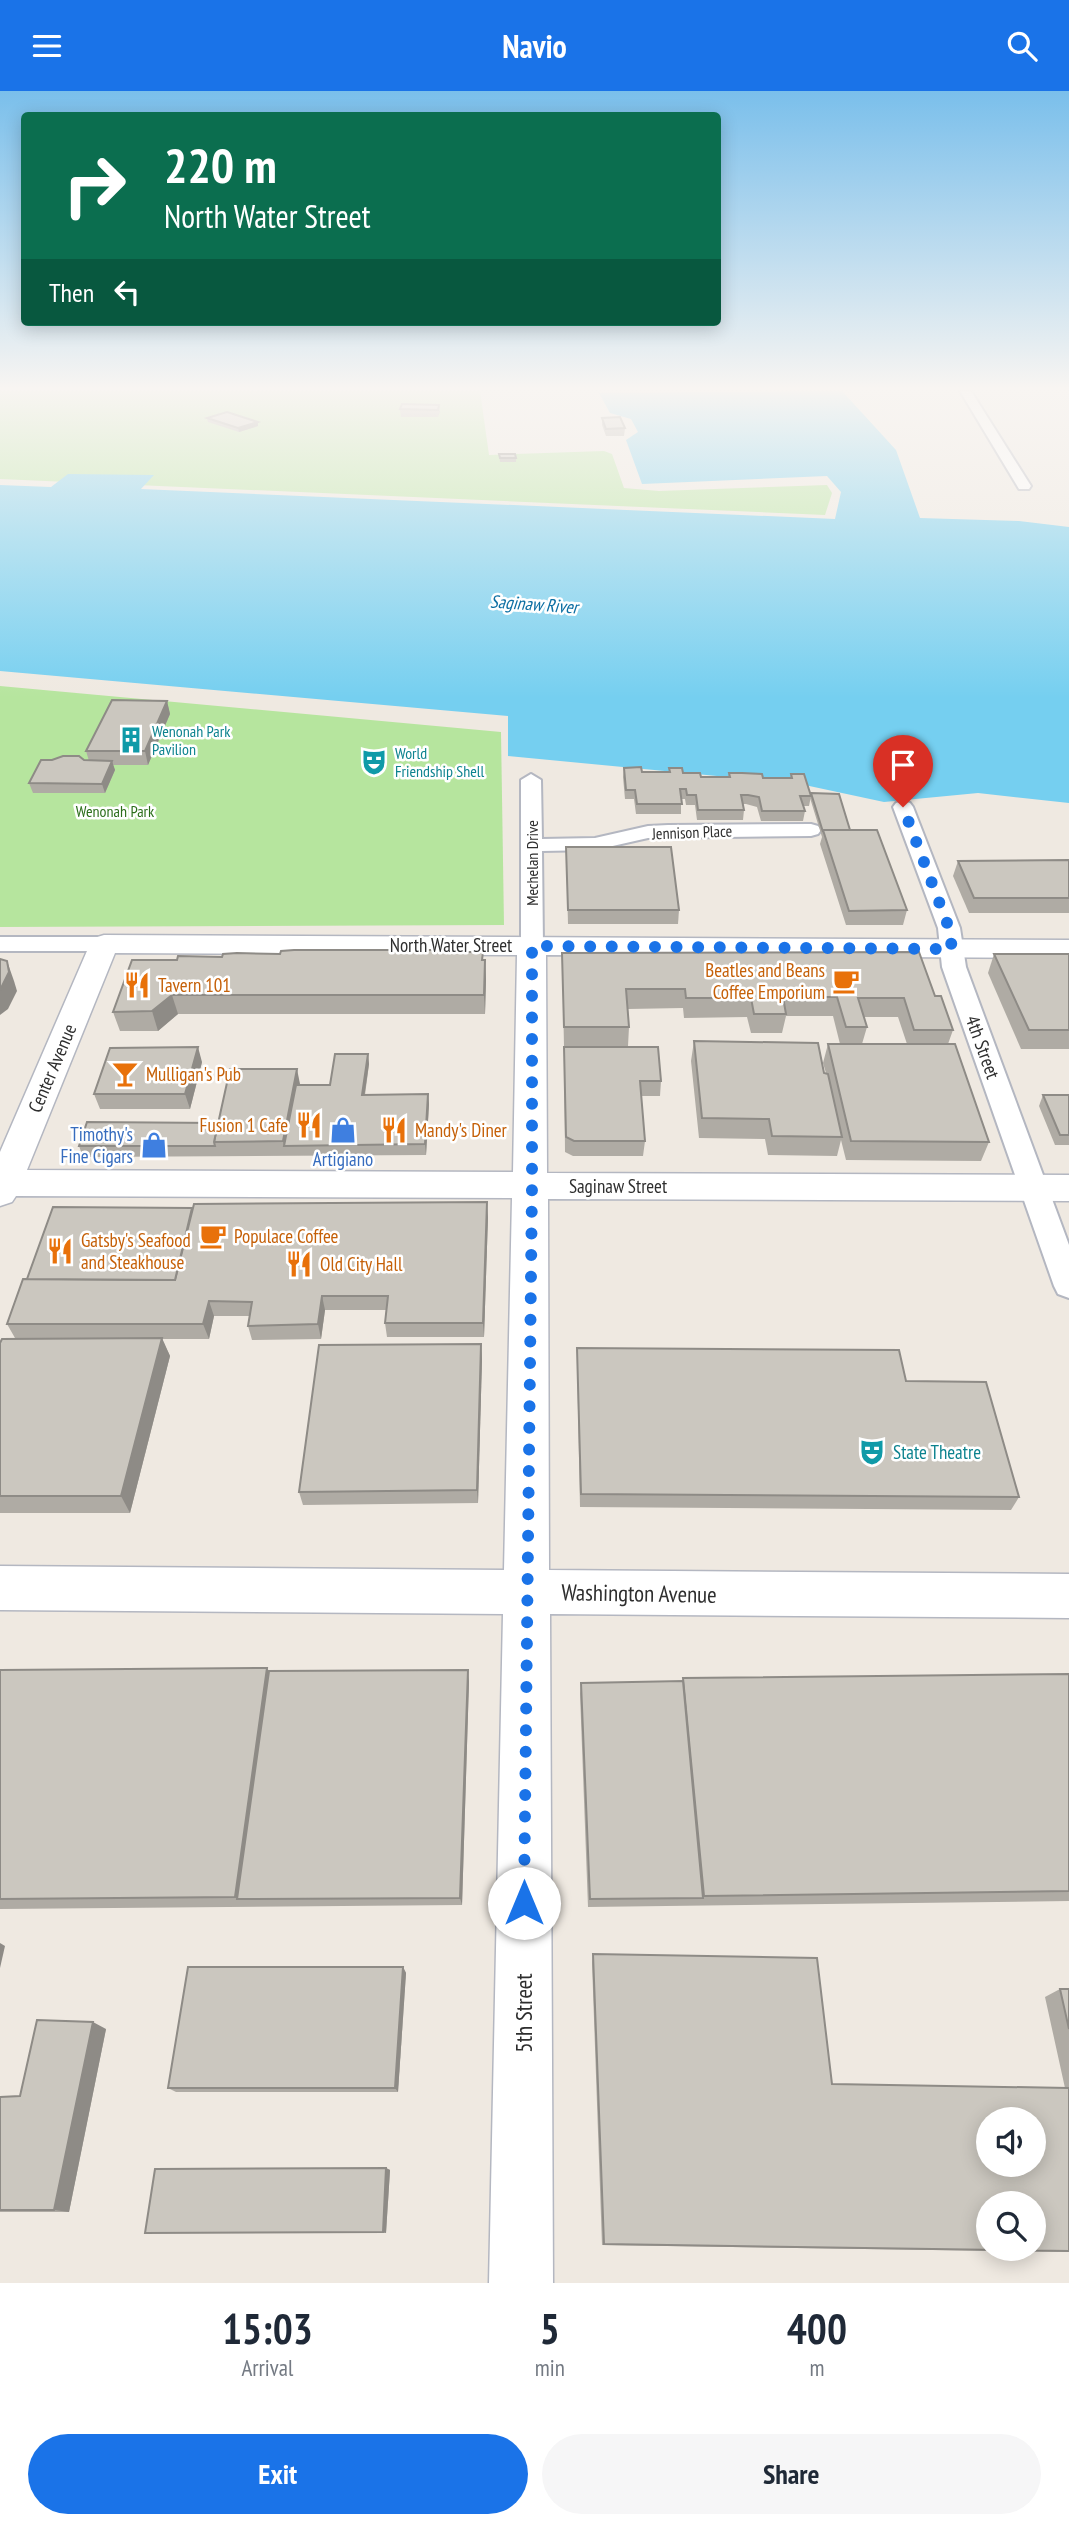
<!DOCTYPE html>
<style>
:root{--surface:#fff;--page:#f6f6f7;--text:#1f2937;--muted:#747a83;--accent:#1a73e8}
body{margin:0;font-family:"PT Sans Narrow",sans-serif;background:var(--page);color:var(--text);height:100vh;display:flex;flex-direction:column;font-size:26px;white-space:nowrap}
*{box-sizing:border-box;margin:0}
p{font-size:23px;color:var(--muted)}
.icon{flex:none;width:38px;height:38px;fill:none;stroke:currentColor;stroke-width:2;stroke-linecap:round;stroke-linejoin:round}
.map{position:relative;height:2192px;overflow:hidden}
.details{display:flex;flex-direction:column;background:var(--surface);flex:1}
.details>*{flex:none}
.hud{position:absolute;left:21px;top:21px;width:700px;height:214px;border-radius:7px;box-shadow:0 4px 18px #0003;background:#0b6e4f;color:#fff;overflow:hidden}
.tools{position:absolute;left:976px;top:2016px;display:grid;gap:14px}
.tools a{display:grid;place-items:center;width:70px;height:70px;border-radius:50%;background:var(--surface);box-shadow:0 4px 18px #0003;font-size:35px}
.pin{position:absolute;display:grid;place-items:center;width:60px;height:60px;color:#fff;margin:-72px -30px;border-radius:50% 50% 50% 0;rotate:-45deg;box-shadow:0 0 7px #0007}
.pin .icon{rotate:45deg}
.me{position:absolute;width:77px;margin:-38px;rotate:0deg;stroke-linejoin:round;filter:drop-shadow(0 0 5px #0008)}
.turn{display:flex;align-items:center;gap:24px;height:147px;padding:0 28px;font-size:32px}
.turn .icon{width:91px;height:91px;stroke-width:2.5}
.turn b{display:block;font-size:49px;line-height:60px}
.then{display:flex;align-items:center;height:66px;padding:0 28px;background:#0003;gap:14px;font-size:26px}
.eta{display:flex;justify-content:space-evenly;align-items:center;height:119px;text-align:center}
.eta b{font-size:42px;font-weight:800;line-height:49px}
.button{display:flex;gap:14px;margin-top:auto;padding:14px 28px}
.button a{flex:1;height:80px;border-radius:42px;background:var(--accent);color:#fff;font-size:28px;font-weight:800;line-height:80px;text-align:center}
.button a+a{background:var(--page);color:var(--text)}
header{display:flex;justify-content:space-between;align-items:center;height:91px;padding:0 28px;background:var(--accent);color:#fff;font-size:32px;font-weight:800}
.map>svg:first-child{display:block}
.green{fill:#b6e59e}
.water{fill:#75cff0}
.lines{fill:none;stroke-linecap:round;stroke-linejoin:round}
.minor-casing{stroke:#b4b7c1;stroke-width:4}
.tertiary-casing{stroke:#b4b7c1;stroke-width:3}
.minor{fill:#fff;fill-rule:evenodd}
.tertiary{fill:#fff;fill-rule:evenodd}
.wall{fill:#afaba4;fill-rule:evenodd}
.shaded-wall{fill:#8e8b86}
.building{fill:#cbc7bf;stroke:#8e8b86;stroke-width:2;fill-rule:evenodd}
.route{stroke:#1a73e8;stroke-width:12;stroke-dasharray:0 21.6}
.labels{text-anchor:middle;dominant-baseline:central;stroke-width:5;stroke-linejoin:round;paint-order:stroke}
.far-culture-label{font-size:16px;fill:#0d838f;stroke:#fff;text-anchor:start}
.far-park-label{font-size:16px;fill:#2c6e1b;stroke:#fff}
.far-street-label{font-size:16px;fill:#2e2e2e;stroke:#fff}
.far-water-label{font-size:18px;font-style:italic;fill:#0d6fa3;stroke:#fff}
.street-label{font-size:19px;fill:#2e2e2e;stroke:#fff}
.food-label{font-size:19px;fill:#c56008;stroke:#fff;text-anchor:start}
.shop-label{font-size:19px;fill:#366cbe;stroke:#fff;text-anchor:end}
.culture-label{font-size:19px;fill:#0d838f;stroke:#fff;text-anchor:start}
.near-street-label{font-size:23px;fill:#2e2e2e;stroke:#fff}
</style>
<header><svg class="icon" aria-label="menu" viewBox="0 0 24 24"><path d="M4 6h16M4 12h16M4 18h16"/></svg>Navio<svg class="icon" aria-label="search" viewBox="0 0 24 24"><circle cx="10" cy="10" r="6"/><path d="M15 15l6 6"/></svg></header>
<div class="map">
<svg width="1069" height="2192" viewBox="0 0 1069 2192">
<rect width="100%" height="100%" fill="#efe9e1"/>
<g class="green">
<path d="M0,300h480l9,64 115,-4 8,3 12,34 35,3 168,-6 5,8 -7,22 -825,-36z"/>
<path d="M0,595l501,46 3,193 -504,2z"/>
</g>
<path class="water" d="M842,300l54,59 24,68 99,3 50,6v276l-91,-10 -94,9 -84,-18 -292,-28v-40l-508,-45v-186l51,2 17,-13 86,1 -13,14 694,30 6,-27 -14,-16 -185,8 -16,-44 12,-8 -7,-13 -21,-6 -11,-20z"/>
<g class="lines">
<g class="minor-casing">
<g id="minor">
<path d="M960,300h11l60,95 -2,3h-10z"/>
<path d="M531,683l10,6 1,59 53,-1 53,-12 20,-1 143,-1 7,2 3,4 -3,4 -7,2 -163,2 -53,12 -53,1 1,95 -3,5h-16l-3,-5v-166z"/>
<path d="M903,710l7,2 3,4 47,121 6,39 103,278v53l-11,-4 -4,-8 -112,-319 -4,-39 -45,-121 3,-4z"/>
<path d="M0,846h104l8,2 3,5 -3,5 -8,2h-104z"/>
</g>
</g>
<g class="tertiary-casing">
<path id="tertiary" d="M104,844l965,5v18l-523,-3 1,218 522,2v26l-521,-2 1,371 520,4v44l-519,-4 3,669h-64l14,-669 -503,-4v-44l504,4 8,-372 -496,-2 -4,6 -12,4v-54l90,-208 4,-6zM115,862l402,2 -4,217 -486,-2z"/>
</g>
<use href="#minor" class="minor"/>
<use href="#tertiary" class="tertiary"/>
</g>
<g class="wall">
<path d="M439,314l1,7 -2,5h-37l-1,-8z"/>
<path d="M207,327l51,8 -19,6 -31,-10z"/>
<path d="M602,327l23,10 -1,8h-18l-4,-11z"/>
<path d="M499,363l17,4v4h-16z"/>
<path d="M167,610l3,13 -22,51h-35l2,5 -10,23h-72l-4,-10 55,-23 5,1 -3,-10z"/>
<path d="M624,677l18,4h27v-4l14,5 18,4h27l1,-4 34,5h27l1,-4 20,22 -2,10h-6l2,5 -2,10h-42l-4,-14 -11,-3h-3l1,6 -1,10h-46l-2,-15h-9l-1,-6h-4v15h-45l-2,-15h-9l-2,-22z"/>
<path d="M811,702l39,37 57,80 -4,15h-57l-26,-81 2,-7 -12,-39z"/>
<path d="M566,756l113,63 -1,14h-110z"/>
<path d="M1069,769v53h-100l-16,-37 5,-15z"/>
<path d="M439,861l46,8 1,19 -1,35h-307l-20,17h-38l-7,-19 109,-55 58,-3z"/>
<path d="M562,862l373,43 18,34 -5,14 41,98 -8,19 -135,-1 -5,-20 -4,16 -69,-1 -3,-16 -66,-1 -8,-77 3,-20 132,32 -3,-10 5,-19h12l-7,-28h-47l-4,17h-31l-4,-16 -63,1 -1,-10 -55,1 1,18 -1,19h-64zM864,926h34l9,27h-45l5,-17z"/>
<path d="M994,863h75v95h-48l-33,-76z"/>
<path d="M564,956l97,34 -1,15h-19l4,45 -2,15h-70l-8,-4z"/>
<path d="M368,963l1,10 -4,31 63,-1 1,10 -3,51 -343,2 -4,-11 139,-23 82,-38h30z"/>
<path d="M202,971l-12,47h-90l-6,-15z"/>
<path d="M1043,1004h26v50h-14l-16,-39z"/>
<path d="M488,1126l-4,120h-97l-2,-14 1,-13h-61l-4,29 -69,1 -4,-14 2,-10h-36l-5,23h-47l8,17 -40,157h-130v-170l15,-5 -8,-14z"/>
<path d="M481,1253l1,15 -4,144 -175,2 -4,-13z"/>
<path d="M577,1257l329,33 113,116 -8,13 -431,-3 -3,-144z"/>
<path d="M267,1577l2,3 200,10 -7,224 -462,4v-239z"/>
<path d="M1069,1583v227l-481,6 -8,-213 1,-11 102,-2v-3z"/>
<path d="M593,1863l239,130 233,4 -20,-91 15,-8h9v263l-467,-7 -10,-282z"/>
<path d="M403,1876l3,6 -8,119h-222l-8,-4z"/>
<path d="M106,1938l-37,183h-69v-115l20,-1z"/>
<path d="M386,2077l4,2 -4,63h-241z"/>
</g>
<g class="shaded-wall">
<path d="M258,331v4l-19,6 -1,-4z"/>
<path d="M167,610l3,13 -22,51 -3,-14z"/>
<path d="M112,670l3,9 -10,23 -3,-9z"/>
<path d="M485,869l1,19 -1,35 -1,-19z"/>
<path d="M7,870l7,20 3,10 -9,18 -8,6v-25z"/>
<path d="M172,904l6,19 -20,17 -6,-20z"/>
<path d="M198,956l4,15 -12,47 -5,-15z"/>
<path d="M368,963l1,10 -6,41 -1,-10z"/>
<path d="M297,978l3,15 -11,62h-5l-1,-5z"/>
<path d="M428,1003l1,10 -3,51 -1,-11z"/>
<path d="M487,1111l1,15 -4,120 -1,-14z"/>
<path d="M322,1205l3,14 -4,29 -3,-15z"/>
<path d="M209,1210l5,15 -5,23 -6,-15z"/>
<path d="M162,1247l8,18 -40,157 -9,-17z"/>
<path d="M481,1253l1,15 -4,144 -1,-13z"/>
<path d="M267,1577l7,14 -37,217 -2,-2z"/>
<path d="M468,1579l1,11 -7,224 -2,-7z"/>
<path d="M0,1852l5,3 -5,22z"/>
<path d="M403,1876l3,6 -8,119 -3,-4z"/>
<path d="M93,1931l13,7 -37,183 -15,-2z"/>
<path d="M386,2077l4,2 -4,63 -3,-1z"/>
</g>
<g class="building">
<path d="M402,313l37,1 -1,5 -38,-1z"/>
<path d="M227,321l31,10 -20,6 -31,-10z"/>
<path d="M620,326l5,11 -19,1 -4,-11z"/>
<path d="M499,363h16l1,4h-16z"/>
<path d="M112,609l55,1 -22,50h-59z"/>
<path d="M63,665h16l5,4 28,1 -10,23 -73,-1 12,-23h11z"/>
<path d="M641,676l1,5h28l-1,-4h13l1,5h17l1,4h29l-1,-4h13l20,1 1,4h29l-1,-4h13l7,22h-11l5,15h-43l-3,-14 -11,-2h-7l3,15h-46l-2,-15h-9l-1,-6h-6l2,15h-45l-2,-14h-9l-2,-22z"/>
<path d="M811,702l28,1 11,36h-27v2z"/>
<path d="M823,739h54l30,80 -58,1z"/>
<path d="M566,756h105l8,63h-111z"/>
<path d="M1069,769v38h-95l-16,-37z"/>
<path d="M294,859h145v2h44l-1,8h3l-1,35h-312l-20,16 -39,1 19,-52h45l1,-4 44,1 1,-3 14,-1 43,1 1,-3z"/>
<path d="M919,861l16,44h6l12,34h-39l-10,-32h-46l9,29h-21l-9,-30h-54l3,17h-32l-3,-16h-65l-1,-9h-59l3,38h-65l-2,-74z"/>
<path d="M994,863h75v76h-40z"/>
<path d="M0,868l7,2 2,11 -9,18z"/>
<path d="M694,950l124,2 6,30 4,1 14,63 -70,-1 -3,-17 -67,-1z"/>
<path d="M828,953h127l34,98 -138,-1z"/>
<path d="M198,956l-13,47h-91l16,-46z"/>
<path d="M564,956h94l3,34h-21l5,60h-71l-8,-4z"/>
<path d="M335,963h33l-6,41 66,-1 -3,50 -141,2 12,-61h34z"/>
<path d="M230,978h67l-14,72 -69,1z"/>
<path d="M1043,1004h26v40h-9z"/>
<path d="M87,1031l131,1 -4,19 1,4h-136z"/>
<path d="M487,1111l-4,121h-98l3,-27h-66l-4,28 -70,2 4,-24 -43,-1 -6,23h-196l16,-45 152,1 19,-76z"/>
<path d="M53,1116l139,1 -17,72 -148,-1z"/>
<path d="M162,1247l-41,158h-121v-153l2,-4z"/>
<path d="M481,1253l-4,146 -178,2 20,-147z"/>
<path d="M577,1257l322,2 7,31 80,1 33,115 -438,-3z"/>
<path d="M267,1577l-32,229 -235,2v-229z"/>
<path d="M468,1579l-8,228 -223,1 32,-228z"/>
<path d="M1069,1583v217l-365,5 -21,-218z"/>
<path d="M683,1590l20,217 -113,1 -9,-216z"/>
<path d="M593,1863l224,4 15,126 237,4v163l-465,-7zM989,2028h45v46h-45zM989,2112h45v46h-45z"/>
<path d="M188,1876h215l-8,121h-227z"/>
<path d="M1060,1898h9v40z"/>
<path d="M37,1929l56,2 -39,188h-54v-113l20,-1z"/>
<path d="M386,2077l-3,64 -238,1 10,-64z"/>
</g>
<linearGradient id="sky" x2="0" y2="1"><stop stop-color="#7abfeb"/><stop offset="0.49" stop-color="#f8f5f2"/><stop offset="1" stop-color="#f8f5f2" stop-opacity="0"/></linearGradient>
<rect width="1069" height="607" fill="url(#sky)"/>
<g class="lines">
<path class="route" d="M524,1812l8,-717v-240l420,3 -3,-21 -46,-121"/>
</g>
<defs>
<g id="building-bare" transform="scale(2.1)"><path d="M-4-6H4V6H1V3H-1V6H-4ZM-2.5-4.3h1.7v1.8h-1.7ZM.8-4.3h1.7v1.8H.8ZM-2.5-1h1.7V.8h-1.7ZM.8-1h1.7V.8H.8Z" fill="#0f9aa8" stroke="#fff" stroke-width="2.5" paint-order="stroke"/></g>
<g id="theatre-bare" transform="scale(2.1)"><path d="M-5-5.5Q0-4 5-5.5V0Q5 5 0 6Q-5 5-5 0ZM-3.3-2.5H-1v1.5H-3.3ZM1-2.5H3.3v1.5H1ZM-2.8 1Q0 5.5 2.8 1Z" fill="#0f9aa8" stroke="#fff" stroke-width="2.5" paint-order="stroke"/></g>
<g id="cafe-bare" transform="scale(2.1)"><path d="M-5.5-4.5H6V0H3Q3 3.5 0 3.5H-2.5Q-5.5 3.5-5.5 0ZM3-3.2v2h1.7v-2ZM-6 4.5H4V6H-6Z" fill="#e8710a" stroke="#fff" stroke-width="2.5" paint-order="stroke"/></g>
<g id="restaurant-bare" transform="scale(2.1)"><path d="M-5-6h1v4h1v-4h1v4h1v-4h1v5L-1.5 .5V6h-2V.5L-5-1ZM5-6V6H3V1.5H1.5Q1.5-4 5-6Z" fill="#e8710a" stroke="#fff" stroke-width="2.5" paint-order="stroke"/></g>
<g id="bar-bare" transform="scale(2.1)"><path d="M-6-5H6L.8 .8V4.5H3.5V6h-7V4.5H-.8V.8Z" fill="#e8710a" stroke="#fff" stroke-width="2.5" paint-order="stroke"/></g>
<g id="shop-bare" transform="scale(2.1)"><path d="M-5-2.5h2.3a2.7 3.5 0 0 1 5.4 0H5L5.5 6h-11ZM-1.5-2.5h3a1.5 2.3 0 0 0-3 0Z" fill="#3f7fe0" stroke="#fff" stroke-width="2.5" paint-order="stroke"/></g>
</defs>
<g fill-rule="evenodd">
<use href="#building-bare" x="131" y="649"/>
<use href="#theatre-bare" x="374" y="671"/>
<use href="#cafe-bare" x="846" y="890"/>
<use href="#restaurant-bare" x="137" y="894"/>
<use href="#bar-bare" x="125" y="983"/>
<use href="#restaurant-bare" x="309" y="1034"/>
<use href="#shop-bare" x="343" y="1039"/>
<use href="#restaurant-bare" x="394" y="1039"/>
<use href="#shop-bare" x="154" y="1054"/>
<use href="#cafe-bare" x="213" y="1145"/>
<use href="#restaurant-bare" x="60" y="1160"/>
<use href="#restaurant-bare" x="299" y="1173"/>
<use href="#theatre-bare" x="872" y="1361"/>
</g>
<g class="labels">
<g class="far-culture-label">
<text x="152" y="640">Wenonah Park<tspan x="152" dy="18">Pavilion</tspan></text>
<text x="395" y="662">World<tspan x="395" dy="18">Friendship Shell</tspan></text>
</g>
<g class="far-park-label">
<text x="115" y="720">Wenonah Park</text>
</g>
<g class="far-street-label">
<text transform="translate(692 741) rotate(-2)">Jennison Place</text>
<text transform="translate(532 772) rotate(-90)">Mechelan Drive</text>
</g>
<g class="far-water-label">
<text transform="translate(534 513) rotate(4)">Saginaw River</text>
</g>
<g class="street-label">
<text x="451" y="854">North Water Street</text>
<text transform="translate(983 956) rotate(70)">4th Street</text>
<text transform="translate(52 977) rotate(-67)">Center Avenue</text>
<text x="618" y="1095">Saginaw Street</text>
</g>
<g class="food-label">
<text x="825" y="879" text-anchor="end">Beatles and Beans<tspan x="825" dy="22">Coffee Emporium</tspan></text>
<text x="158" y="894">Tavern 101</text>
<text x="146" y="983">Mulligan's Pub</text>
<text x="288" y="1034" text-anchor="end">Fusion 1 Cafe</text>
<text x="415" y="1039">Mandy's Diner</text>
<text x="234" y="1145">Populace Coffee</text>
<text x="81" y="1149">Gatsby's Seafood<tspan x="81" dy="22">and Steakhouse</tspan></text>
<text x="320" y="1173">Old City Hall</text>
</g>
<g class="shop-label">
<text x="133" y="1043">Timothy's<tspan x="133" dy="22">Fine Cigars</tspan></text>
<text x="343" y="1068" text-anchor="middle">Artigiano</text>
</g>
<g class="culture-label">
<text x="893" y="1361">State Theatre</text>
</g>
<g class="near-street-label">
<text transform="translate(639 1502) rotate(1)">Washington Avenue</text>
<text transform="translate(523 1922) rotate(-90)">5th Street</text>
</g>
</g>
</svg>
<div class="tools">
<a><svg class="icon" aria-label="sound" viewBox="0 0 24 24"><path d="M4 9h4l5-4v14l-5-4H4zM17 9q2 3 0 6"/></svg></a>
<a><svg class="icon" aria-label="search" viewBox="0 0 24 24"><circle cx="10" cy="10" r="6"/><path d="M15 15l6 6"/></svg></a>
</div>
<div class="pin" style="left:903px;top:716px;background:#d93025"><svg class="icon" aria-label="arrive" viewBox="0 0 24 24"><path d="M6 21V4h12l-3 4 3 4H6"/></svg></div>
<svg class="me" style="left:524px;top:1812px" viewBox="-20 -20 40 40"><circle r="19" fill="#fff"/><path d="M0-13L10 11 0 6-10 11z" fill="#1a73e8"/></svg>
<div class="hud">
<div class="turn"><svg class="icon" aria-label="right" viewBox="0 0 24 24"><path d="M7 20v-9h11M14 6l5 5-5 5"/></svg><div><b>220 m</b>North Water Street</div></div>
<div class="then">Then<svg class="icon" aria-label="left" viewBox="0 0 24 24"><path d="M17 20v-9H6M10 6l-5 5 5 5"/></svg></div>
</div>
</div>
<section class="details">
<div class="eta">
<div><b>15:03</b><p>Arrival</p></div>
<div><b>5</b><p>min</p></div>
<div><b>400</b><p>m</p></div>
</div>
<div class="button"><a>Exit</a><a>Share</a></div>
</section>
